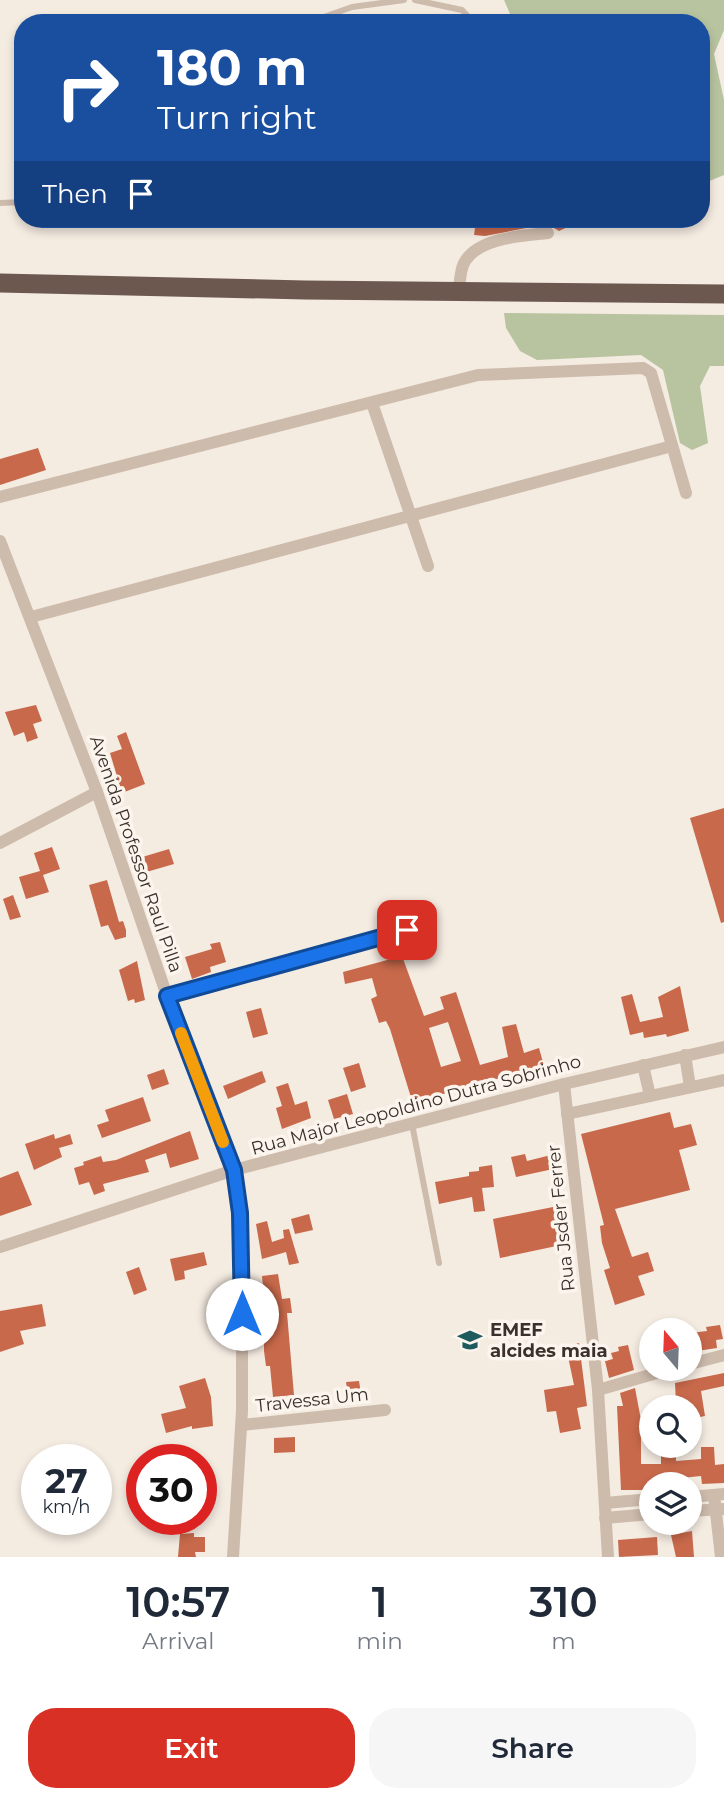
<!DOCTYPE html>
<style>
:root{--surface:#fff;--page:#f6f6f7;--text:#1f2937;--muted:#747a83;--accent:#d93025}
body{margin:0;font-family:Montserrat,sans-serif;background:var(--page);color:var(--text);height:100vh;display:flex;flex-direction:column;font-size:26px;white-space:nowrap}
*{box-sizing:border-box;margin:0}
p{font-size:23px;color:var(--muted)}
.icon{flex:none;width:38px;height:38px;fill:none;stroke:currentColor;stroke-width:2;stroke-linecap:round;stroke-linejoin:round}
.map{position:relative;height:1557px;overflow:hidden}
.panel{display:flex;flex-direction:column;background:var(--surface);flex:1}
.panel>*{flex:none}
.guide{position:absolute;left:14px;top:14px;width:696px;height:214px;border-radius:28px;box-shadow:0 4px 10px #0003;background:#1a4fa0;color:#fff;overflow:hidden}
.needle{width:46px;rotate:341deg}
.tools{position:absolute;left:639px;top:1318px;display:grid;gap:14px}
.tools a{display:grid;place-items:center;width:63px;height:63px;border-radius:50%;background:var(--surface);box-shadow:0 4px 10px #0003;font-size:35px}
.speed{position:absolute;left:21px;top:1444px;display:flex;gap:14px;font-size:35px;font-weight:700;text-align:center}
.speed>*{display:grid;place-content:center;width:91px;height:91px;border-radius:50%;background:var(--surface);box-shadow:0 4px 10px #0003;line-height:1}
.speed small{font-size:18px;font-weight:400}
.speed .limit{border:10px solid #d22;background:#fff;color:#111}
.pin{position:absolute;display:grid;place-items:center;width:60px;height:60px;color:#fff;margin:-30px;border-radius:14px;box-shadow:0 4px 10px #0006}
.me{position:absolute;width:77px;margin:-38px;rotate:0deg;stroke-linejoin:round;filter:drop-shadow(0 0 5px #0008)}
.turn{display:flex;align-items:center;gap:24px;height:147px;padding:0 28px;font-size:32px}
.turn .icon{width:91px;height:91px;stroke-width:2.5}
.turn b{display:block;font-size:49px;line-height:60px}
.then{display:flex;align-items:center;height:66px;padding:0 28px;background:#0003;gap:14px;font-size:26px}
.eta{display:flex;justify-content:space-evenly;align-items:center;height:119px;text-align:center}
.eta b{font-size:42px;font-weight:600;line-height:49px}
.button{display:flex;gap:14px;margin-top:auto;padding:14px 28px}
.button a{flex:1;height:80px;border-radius:28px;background:var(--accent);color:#fff;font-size:28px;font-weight:600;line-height:80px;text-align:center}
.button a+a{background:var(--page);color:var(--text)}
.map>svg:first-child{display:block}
.green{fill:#b8c4a0}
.building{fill:#c8694b;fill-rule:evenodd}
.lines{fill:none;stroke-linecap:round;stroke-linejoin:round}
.service{stroke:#cdbbac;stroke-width:6}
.minor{stroke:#cdbbac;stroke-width:12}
.trunk{stroke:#6c584f;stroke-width:19}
.route-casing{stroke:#114b97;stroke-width:18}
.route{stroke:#1a73e8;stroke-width:12}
.slow{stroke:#f59e0b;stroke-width:12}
.labels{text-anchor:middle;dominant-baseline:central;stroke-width:7;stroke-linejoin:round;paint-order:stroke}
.street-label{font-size:18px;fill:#3b302b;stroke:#fbf5ee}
.poi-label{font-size:18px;font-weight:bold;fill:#3b302b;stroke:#fbf5ee;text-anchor:start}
</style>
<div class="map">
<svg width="724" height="1557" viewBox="0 0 724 1557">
<rect width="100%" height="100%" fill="#f4ebe1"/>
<g class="green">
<path d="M504,0h220v30l-10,24 10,46v75l-22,9v-161h-188z"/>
<path d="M504,313l220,2v51h-14l-10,20 8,57 -16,7 -12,-7 -17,-73 -22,-15 -104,5 -17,-9 -14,-23z"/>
</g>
<g class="building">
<path d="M486,219l10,2 89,-2 -26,12 -12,-7 -62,12 -11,-1 2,-15z"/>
<path d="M38,448l8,22 -46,15v-26z"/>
<path d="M36,705l6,16 -9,3 5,14 -11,4 -3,-10 -10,4 -9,-24z"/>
<path d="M126,732l19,52 -23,9 -12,-40 12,-4 -5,-13z"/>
<path d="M724,808v114l-3,1 -31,-105z"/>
<path d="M52,847l8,22 -17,6 6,17 -23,7 -7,-22 21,-6 -6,-18z"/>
<path d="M169,849l5,15 -31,9 -4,-15z"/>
<path d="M107,880l12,42 4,-1 3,9v7l-11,3 -7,-15 -7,2 -12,-42z"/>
<path d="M13,895l8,22 -11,3 -7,-21z"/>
<path d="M220,942l6,20 -16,5 1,5 -19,7 -7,-22 27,-8 -2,-5z"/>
<path d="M402,956l22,60 20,-7 -4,-12 16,-5 24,73 28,-8 -6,-30 14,-3 8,29 15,-5 5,18 -51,14 -1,-2 -79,26 -23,-75 -4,-8 -7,2 -8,-24 6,-3 -5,-18 -27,6 -2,-12zM448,1022l13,39 -20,6 -12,-39z"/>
<path d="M137,961l8,39 -10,3 -1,-4 -6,2 -9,-31z"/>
<path d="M680,986l9,45 -22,6 -1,-3 -22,4 -1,-6 -13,3 -9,-38 11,-3 8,28 23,-5 -5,-20z"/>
<path d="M261,1008l7,26 -15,4 -7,-26z"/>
<path d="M359,1063l7,24 -15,5 -8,-24z"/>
<path d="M164,1069l5,15 -17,6 -5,-15z"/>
<path d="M262,1071l4,11 -38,17 -5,-13z"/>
<path d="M288,1083l7,22 12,-4 4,17 -29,11 -6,-21 6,-2 -6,-19z"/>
<path d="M347,1094l6,20 -19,5 -6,-19z"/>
<path d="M143,1097l8,24 -49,17 -5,-13 12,-4 -4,-11z"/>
<path d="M670,1112l4,16 17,-4 6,21 -18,5 11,40 -75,19 17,48 16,-5 6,19 -16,5 7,19 -30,10 -11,-35 6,-2 -8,-25 -2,-17 4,-1 -23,-91z"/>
<path d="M190,1131l9,28 -29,9 -4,-15 -21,7 4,12 -46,12 2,7 -11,4 -5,-13 -10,3 -5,-17 10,-3 -1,-3 18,-6 2,6 13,-2z"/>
<path d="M54,1134l1,5 15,-5 3,10 -14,4 3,9 -28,13 -9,-26z"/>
<path d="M525,1154l2,7 28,-7 3,14 -42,9 -5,-20z"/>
<path d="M492,1165l2,22 -12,1 3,23 -11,1 -2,-15 -33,7 -4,-22 34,-6v-4l10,-1v-4z"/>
<path d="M18,1171l14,34 -32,11v-38z"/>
<path d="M558,1206l8,38 -66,14 -7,-39z"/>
<path d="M309,1214l4,16 -18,4 -4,-15z"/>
<path d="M267,1221l5,21 12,-4 -1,-8 6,-1 10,34 -10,2 -3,-13 -24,7 -6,-35z"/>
<path d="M204,1252l3,13 -23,6 1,8 -10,2 -5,-22z"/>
<path d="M139,1267l8,23 -13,5 -8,-23z"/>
<path d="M278,1274l4,25 8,-1 2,15h-5l7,82 -21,2 -3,-31h-4l-2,-15v-24h3l-5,-51z"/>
<path d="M42,1304l4,22 -26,5 4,13 -24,8v-41z"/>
<path d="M720,1325l3,14 -7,1 1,8 -27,4v-19l17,-2 -1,-4z"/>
<path d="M579,1343l8,63 -10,2 4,21 -21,4 -4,-22 -9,1 -3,-22 30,-5 -8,-38z"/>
<path d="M628,1345l6,25 -25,8 -4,-17 8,-2 -2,-6 8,-2 -1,-4z"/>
<path d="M724,1373v13l-23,5 4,25 -15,3v-17l-14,2 -1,-21z"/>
<path d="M205,1378l6,19 2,29 -21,3v-3l-26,7 -5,-19 25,-6 -7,-22z"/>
<path d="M359,1381l3,19 -13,2 -3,-20z"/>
<path d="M635,1388l6,32v44h20v-11h15v8l25,-2v-12h13l1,18 9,-1v19l-22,1 -1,-8 -20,2v6h-30v6h-30l-4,-84h6l-3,-13z"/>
<path d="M295,1437v15l-21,1v-15z"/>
<path d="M692,1531l2,26h-18l-5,-22z"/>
<path d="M194,1533v4h11v15h-10l1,5h-18l2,-23z"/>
<path d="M657,1537l1,18 -39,2 -1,-17z"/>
</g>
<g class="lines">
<g class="service">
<path d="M415,0l47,10 12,13"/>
<path d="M307,23l45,-16 52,-7"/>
<path d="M0,203l23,-1"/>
<path d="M412,1124l27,139"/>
</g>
<g class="minor">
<path d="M459,291c1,-10 1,-20 5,-28 14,-26 59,-27 84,-30"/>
<path d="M372,403l56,163"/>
<path d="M0,497l478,-122 165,-7 8,5 35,120"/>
<path d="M0,541l97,251 70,204 67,174 8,72v169l-9,146"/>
<path d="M31,617l641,-171"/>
<path d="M0,843l97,-51"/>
<path d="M167,996l240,-66"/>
<path d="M685,1055l5,32"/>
<path d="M643,1065l7,31"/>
<path d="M564,1084l34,306 10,167"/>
<path d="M567,1114l157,-34"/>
<path d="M0,1247l234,-77 330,-86 160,-37"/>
<path d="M690,1364l34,-9"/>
<path d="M598,1390l76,-22"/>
<path d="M242,1425l143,-15"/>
<path d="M714,1495l7,62"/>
<path d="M690,1497l34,-3"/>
<path d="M605,1503l46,-4"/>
<path d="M690,1511l34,-2"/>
<path d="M605,1518l46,-4"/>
</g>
<path class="trunk" d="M0,283l305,7 419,4"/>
</g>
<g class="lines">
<g class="route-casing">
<path id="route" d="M242,1314l-2,-101 -6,-43 -67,-174 240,-66"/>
</g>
<use href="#route" class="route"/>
<path class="slow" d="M181,1033l42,109"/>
</g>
<defs>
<g id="school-bare" transform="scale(1.89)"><path d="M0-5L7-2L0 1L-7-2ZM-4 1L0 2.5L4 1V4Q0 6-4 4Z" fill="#1f5a5e" stroke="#fbf5ee" stroke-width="2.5" paint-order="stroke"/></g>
</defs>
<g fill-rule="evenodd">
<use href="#school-bare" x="470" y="1340"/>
</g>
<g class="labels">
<g class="street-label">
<text transform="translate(136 854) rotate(71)">Avenida Professor Raul Pilla</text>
<text transform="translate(416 1105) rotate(-15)">Rua Major Leopoldino Dutra Sobrinho</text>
<text transform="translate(561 1218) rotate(-96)">Rua Jsder Ferrer</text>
<text transform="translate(312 1400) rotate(-6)">Travessa Um</text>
</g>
<g class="poi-label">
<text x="490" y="1330">EMEF<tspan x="490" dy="21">alcides maia</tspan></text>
</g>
</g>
</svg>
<div class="tools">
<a><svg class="needle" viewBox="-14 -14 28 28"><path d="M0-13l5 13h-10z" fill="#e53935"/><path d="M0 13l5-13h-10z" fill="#747a83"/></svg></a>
<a><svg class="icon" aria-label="search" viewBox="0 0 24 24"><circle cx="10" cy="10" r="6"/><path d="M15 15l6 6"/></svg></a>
<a><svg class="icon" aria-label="layers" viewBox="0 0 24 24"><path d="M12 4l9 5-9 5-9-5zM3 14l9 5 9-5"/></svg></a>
</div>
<div class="speed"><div>27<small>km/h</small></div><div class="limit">30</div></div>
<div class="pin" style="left:407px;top:930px;background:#d93025"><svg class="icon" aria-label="arrive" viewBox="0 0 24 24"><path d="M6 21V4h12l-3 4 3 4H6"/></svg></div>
<svg class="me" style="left:242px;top:1314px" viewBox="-20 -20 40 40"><circle r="19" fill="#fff"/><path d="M0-13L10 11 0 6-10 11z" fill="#1a73e8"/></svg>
<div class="guide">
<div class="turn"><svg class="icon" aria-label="right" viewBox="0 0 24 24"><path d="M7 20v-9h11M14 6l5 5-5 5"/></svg><div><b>180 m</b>Turn right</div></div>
<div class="then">Then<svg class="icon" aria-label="arrive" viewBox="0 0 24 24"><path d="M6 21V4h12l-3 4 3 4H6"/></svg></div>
</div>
</div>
<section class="panel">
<div class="eta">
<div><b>10:57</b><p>Arrival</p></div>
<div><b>1</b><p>min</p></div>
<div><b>310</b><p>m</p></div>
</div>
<div class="button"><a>Exit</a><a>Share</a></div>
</section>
